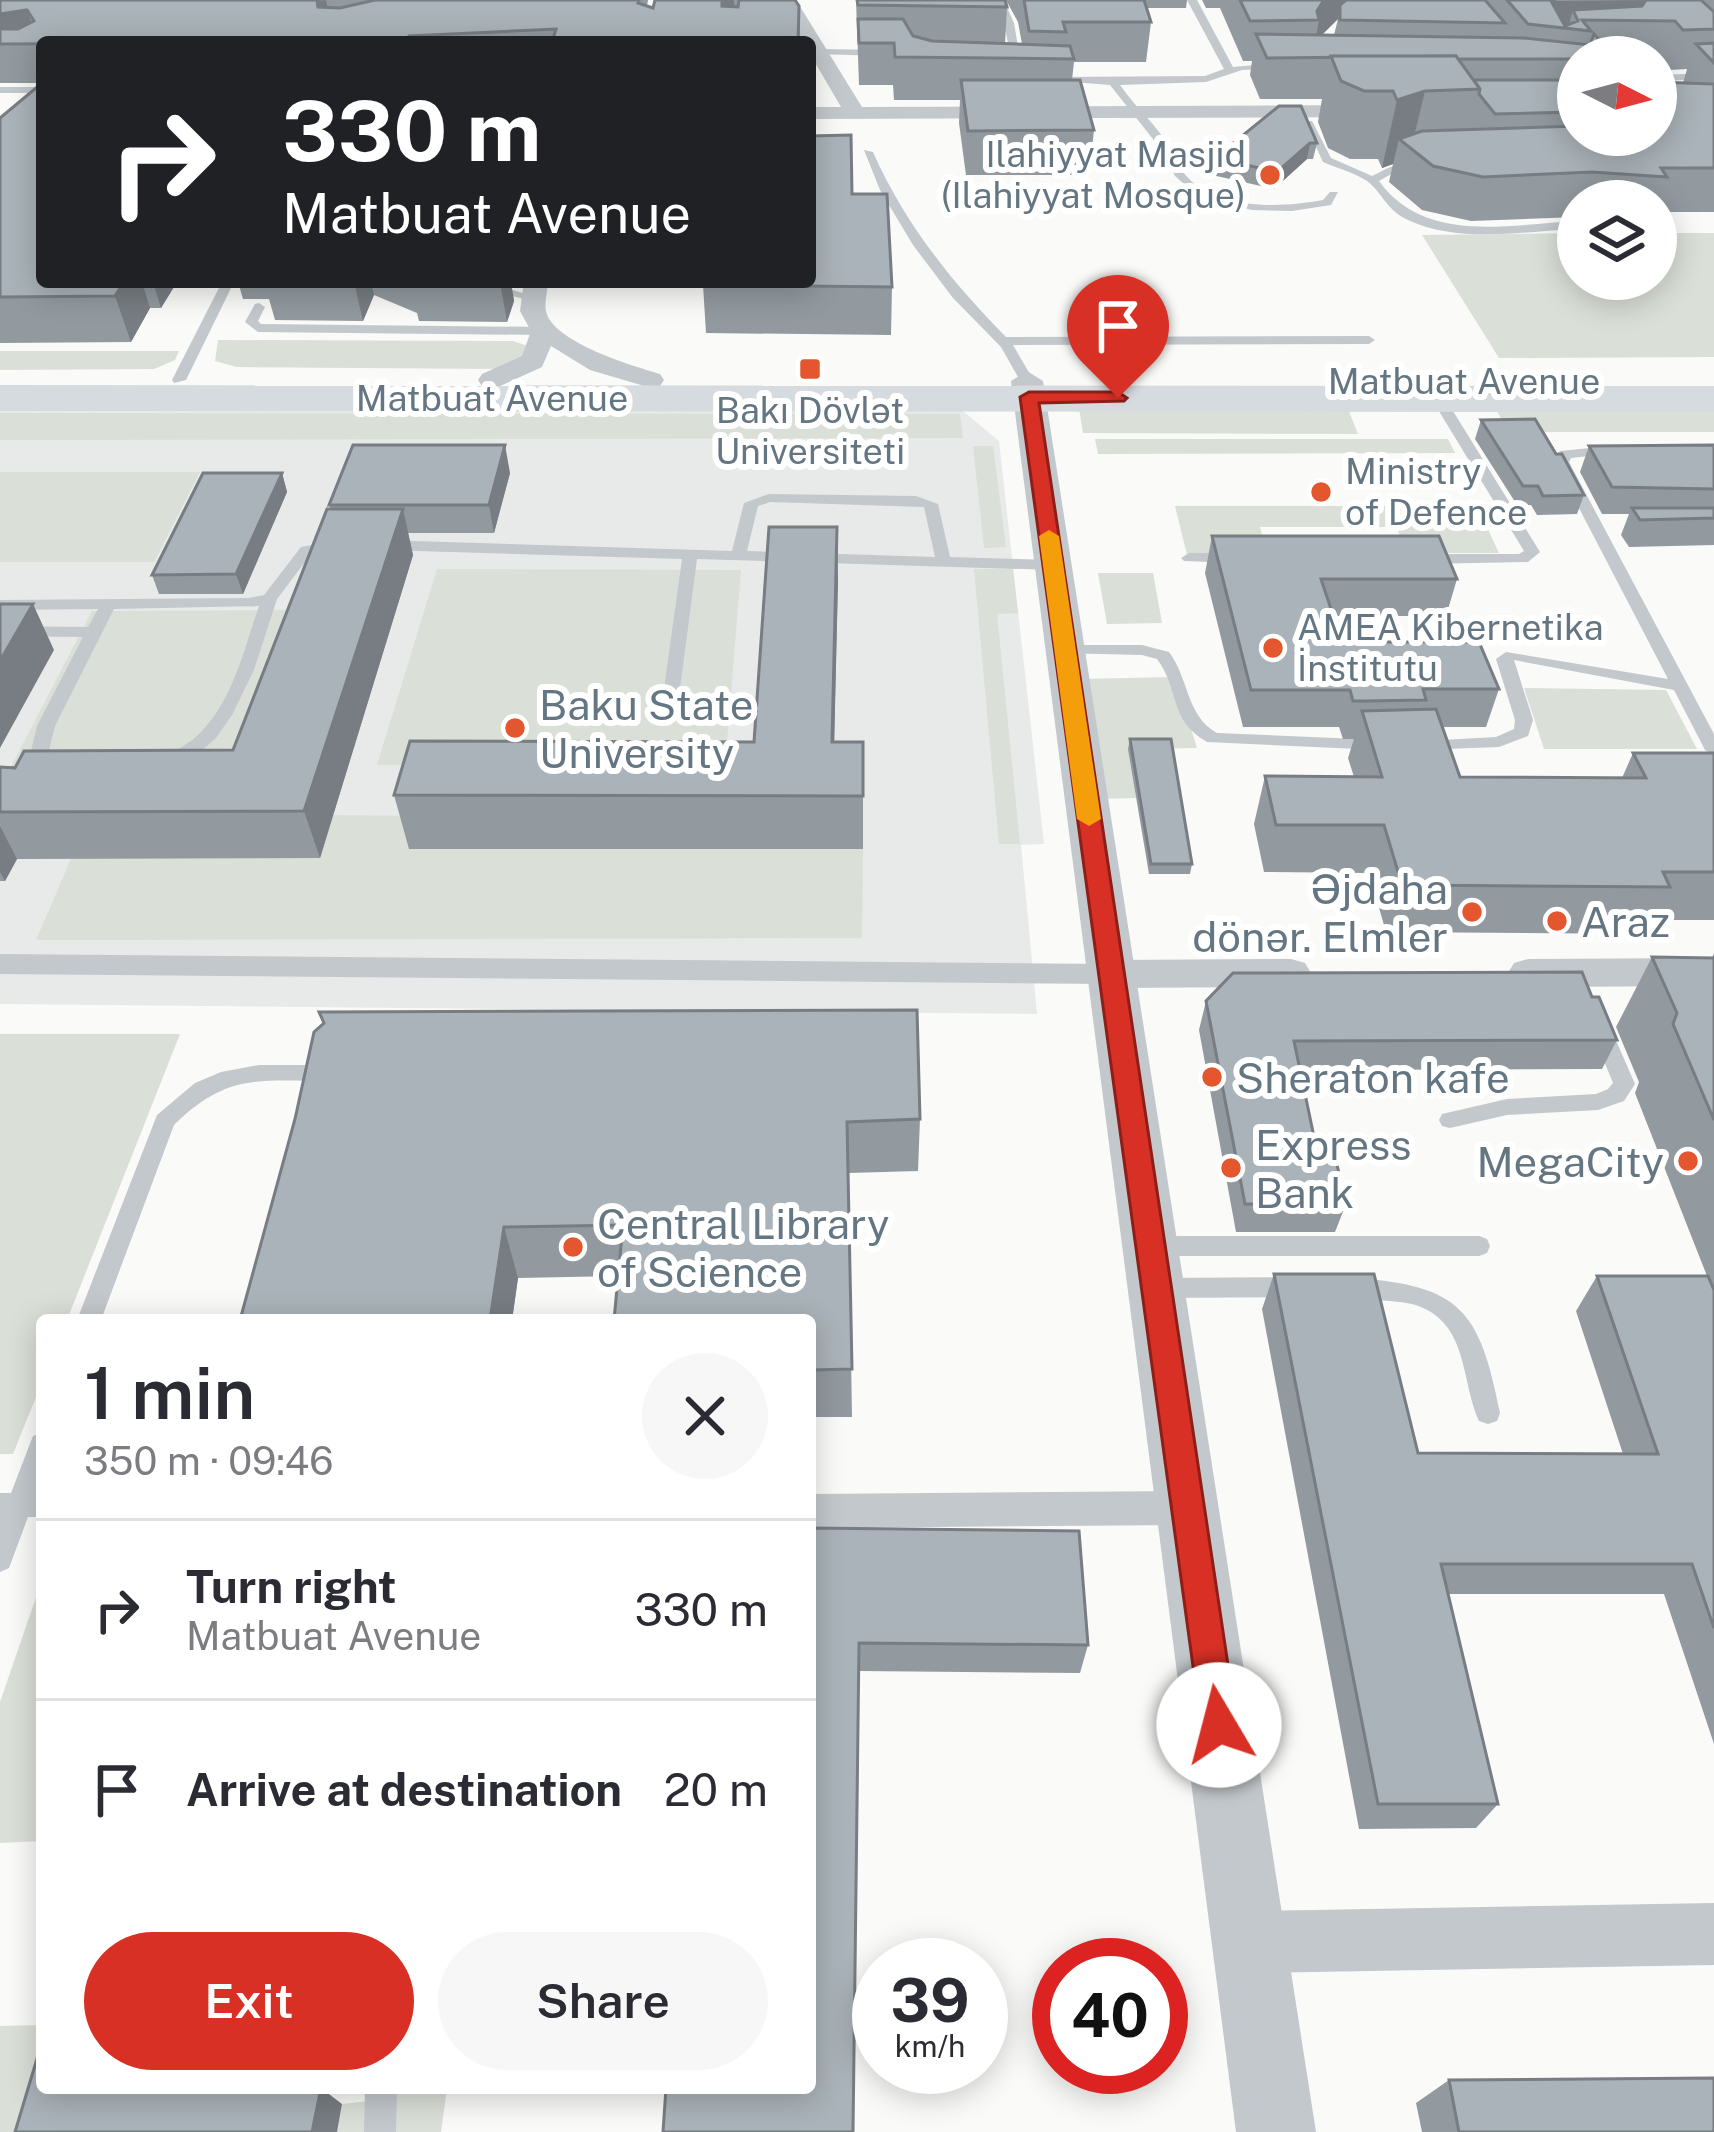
<!DOCTYPE html>
<meta charset="utf-8">
<style>
:root{--surface:#fff;--page:#f7f7f7;--text:#2b2b33;--muted:#7c7c81;--line:#e1e1e2;--accent:#d93025}
body{margin:0;font-family:"Public Sans",sans-serif;background:var(--page);color:var(--text);height:100vh;display:flex;flex-direction:column;font-size:45px;white-space:nowrap}
*{box-sizing:border-box;margin:0}
p{font-size:39px;color:var(--muted)}
.icon{flex:none;width:66px;height:66px;fill:none;stroke:currentColor;stroke-width:2;stroke-linecap:round;stroke-linejoin:round}
.map{position:relative;flex:1;overflow:hidden}
.details{position:absolute;left:36px;top:1314px;width:780px;height:780px;display:flex;flex-direction:column;background:var(--surface);border-radius:12px;box-shadow:0 6px 30px #0003}
.details>*{flex:none}
.banner{position:absolute;left:36px;top:36px;width:780px;height:252px;border-radius:12px;box-shadow:0 6px 30px #0003;background:#202124;color:#fff;overflow:hidden}
.needle{width:78px;rotate:96deg}
.buttons{position:absolute;left:1557px;top:36px;display:grid;gap:24px}
.buttons a{display:grid;place-items:center;width:120px;height:120px;border-radius:50%;background:var(--surface);box-shadow:0 6px 30px #0003;font-size:60px}
.speed{position:absolute;left:852px;top:1938px;display:flex;gap:24px;font-size:60px;font-weight:700;text-align:center}
.speed>*{display:grid;place-content:center;width:156px;height:156px;border-radius:50%;background:var(--surface);box-shadow:0 6px 30px #0003;line-height:1}
.speed small{font-size:30px;font-weight:400}
.speed .limit{border:18px solid #d22;background:#fff;color:#111}
.pin{position:absolute;display:grid;place-items:center;width:102px;height:102px;color:#fff;margin:-123px -51px;border-radius:50% 50% 50% 0;rotate:-45deg;box-shadow:0 0 12px #0007}
.pin .icon{rotate:45deg}
.me{position:absolute;width:132px;margin:-66px;rotate:352deg;stroke-linejoin:round;filter:drop-shadow(0 0 9px #0008)}
.turn{display:flex;align-items:center;gap:42px;height:252px;padding:0 48px;font-size:54px}
.turn .icon{width:156px;height:156px;stroke-width:2.5}
.turn b{display:block;font-size:84px;line-height:102px}
.round{display:grid;place-items:center;flex:none;width:126px;height:126px;border-radius:63px;background:var(--page)}
.overview{display:flex;align-items:center;justify-content:space-between;height:204px;padding:0 48px}
h1{font-size:72px;font-weight:600;line-height:90px}
.action{display:flex;gap:24px;margin-top:auto;padding:24px 48px}
.action a{flex:1;height:138px;border-radius:72px;background:var(--accent);color:#fff;font-size:48px;font-weight:600;line-height:138px;text-align:center}
.action a+a{background:var(--page);color:var(--text)}
ul{padding:0;list-style:none}
li{display:flex;align-items:center;gap:36px;height:180px;padding:0 48px;border-top:3px solid var(--line)}
li div{flex:1}
li b{display:block;font-size:45px}
li em{font-style:normal}
.map>svg:first-child{display:block}
.built{fill:#e8e9e9}
.green{fill:#dadfd7}
.lines{fill:none;stroke-linecap:round;stroke-linejoin:round}
.service{fill:#c3c8cc;fill-rule:evenodd}
.pedestrian{fill:#c3c8cc;fill-rule:evenodd}
.minor{fill:#c3c8cc;fill-rule:evenodd}
.tertiary{fill:#c3c8cc;fill-rule:evenodd}
.primary{fill:#d6dbdf;fill-rule:evenodd}
.wall{fill:#929a9f;fill-rule:evenodd}
.shaded-wall{fill:#777d82}
.building{fill:#aab3b9;stroke:#777d82;stroke-width:3}
.route{fill:#d93025;stroke:#8d1f18;stroke-width:3}
.slow{fill:#f59e0b}
.poi-dot{fill:#e4572e;stroke:#fff;stroke-width:4.5}
.labels{text-anchor:middle;dominant-baseline:central;stroke-width:12;stroke-linejoin:round;paint-order:stroke}
.far-poi-label{font-size:36px;fill:#657683;stroke:#fff;text-anchor:start}
.far-street-label{font-size:36px;fill:#657683;stroke:#fff}
.poi-label{font-size:42px;fill:#657683;stroke:#fff;text-anchor:start}
</style>
<div class="map">
<svg width="1714" height="2132" viewBox="0 0 1714 2132">
<rect width="100%" height="100%" fill="#fafaf8"/>
<path class="built" d="M0,410l963,1 36,30 45,403 -23,1 16,169 -1037,-10z"/>
<g class="green">
<path d="M1578,233v46h78v-46h58v124l-215,1 -77,-123z"/>
<path d="M218,340l295,1 18,6 -5,9 -24,13 -265,-2 -22,-6z"/>
<path d="M0,351h179l-4,9 -21,9 -154,1z"/>
<path d="M1079,408l269,1 10,25 -275,-1z"/>
<path d="M1495,408l219,1v23h-205z"/>
<path d="M0,413l960,1 3,24 -963,2z"/>
<path d="M1095,439h353l7,14 -357,1z"/>
<path d="M973,446h20l13,101 -22,1z"/>
<path d="M0,472h200l-46,90h-154z"/>
<path d="M1175,506h302l22,47h-91l-12,-26h-136l7,27 -80,1z"/>
<path d="M437,569l304,1 -16,196 -348,-1z"/>
<path d="M974,569h39l5,44 -21,1 23,230h-21z"/>
<path d="M1098,573h55l9,50 -55,1z"/>
<path d="M298,610l-66,175 -231,1 91,-175z"/>
<path d="M1175,677l22,71 -68,1 8,49 -39,1 -20,-120z"/>
<path d="M1524,688l142,2 31,59h-153z"/>
<path d="M333,815l85,1 -8,33h453l-1,89 -826,2 35,-81z"/>
<path d="M0,1034h180l-113,286h-25v62l-29,72h-13z"/>
<path d="M42,1580v261l-42,2v-141z"/>
<path d="M42,2025v63l11,44h-53v-106z"/>
<path d="M380,2088h67l-6,44h-104l5,-28 36,-4z"/>
</g>
<g class="lines">
<g class="service">
<path d="M994,0h10l10,23 8,47 -9,-2 -9,-45z"/>
<path d="M1187,0h10l36,67 45,-4 4,5 -40,2 -36,12 -86,3 3,4c11,16 25,28 36,43 10,12 14,28 24,40 30,39 97,36 140,28l7,-8h8l-7,13 -39,6 -40,-1 -42,-10 -17,-8 -18,-16 -22,-37 -43,-54 -62,-5 5,-3 152,-1 19,-7z"/>
<path d="M818,49l66,1 5,3 -5,3 -69,-2z"/>
<path d="M1714,73v6l-58,2v-6z"/>
<rect x="0" y="87" width="42" height="6"/>
<path d="M1304,121h8l19,37 41,18 18,-9 33,-3v4l-30,5 -14,8c46,64 130,43 199,40v8c-54,2 -119,15 -170,-9 -22,-10 -26,-28 -41,-39 -12,-8 -30,-13 -44,-19z"/>
<path d="M864,150l9,2c32,72 78,129 133,185l363,-1 6,4 -6,4 -356,1 21,36 -12,3 -21,-37 -48,-49 -40,-53 -33,-55z"/>
<path d="M1656,221l9,2 2,2 -11,4z"/>
<path d="M222,282h12l-48,98 -12,3 -2,-3z"/>
<path d="M462,282h22l53,15 -6,4z"/>
<path d="M259,303l6,4 -7,14 3,3 283,3 6,4 -6,4 -286,-3 -13,-10 10,-18z"/>
<path d="M1438,394l7,4 95,154 -12,10 -106,2 -8,-5 8,-5h97l5,-3 -93,-153z"/>
<path d="M1611,446l5,1v6l-45,5 -2,4 145,272v22l-9,-6 -31,-60 -160,-30 19,60 -5,16 -29,11 -81,3 -3,-4 9,-5 72,-4 18,-8 1,-9 -19,-61 10,-7 162,27 -113,-217 5,-11z"/>
<path d="M769,494l147,2 22,8 12,53 104,3 8,5 -8,5 -357,-11 -18,137 -8,5 -8,-5 19,-137 -299,-9 -8,-5 8,-5 349,11 12,-48zM770,502l154,5 11,50 -188,-6 11,-45z"/>
<path d="M340,540l5,2v6l-34,6 -34,45 -23,71 -22,45 -16,23 -18,16 -28,13 -9,-6c12,-10 27,-16 38,-27 34,-33 45,-85 60,-128l-145,3 -59,117 -6,24 16,17 -3,4h-12l-19,-20 6,-25 46,-89 -83,-1v-10l88,1 10,-18 -98,1v-10l249,-2 15,-3 37,-48z"/>
<path d="M1189,553h45l8,5 -8,5 -50,-2 -3,-3z"/>
<path d="M1064,645h78l27,7c20,26 17,64 48,81l164,7 9,5 -9,5 -174,-8c-39,-22 -27,-53 -50,-83l-15,-4 -84,-2v-6z"/>
<path d="M1601,1021l10,8 24,55 -11,17 -26,9 -91,5 -57,13 -8,-2 -3,-6 3,-6 65,-15 89,-5 12,-5 5,-6 -22,-54z"/>
<path d="M259,1065h69l7,2 4,6 -4,6 -7,2c-69,0 -101,-8 -154,44l-73,195h-24l80,-205 38,-32 26,-11z"/>
<path d="M1150,1236h329l8,3 3,7 -3,7 -8,3h-329l-8,-3 -3,-7 3,-7z"/>
<path d="M1293,1277l8,3 4,7 -4,7 -8,3 -137,1 -8,-3 -4,-7 4,-7 8,-3z"/>
<path d="M1354,1278c107,7 126,33 146,135l-3,8 -9,3 -9,-3c-19,-43 -10,-101 -67,-117 -22,-5 -45,-2 -66,-9l-4,-7 4,-7z"/>
<path d="M42,1433v45l-6,15h6v24h-14l-19,51 -9,4v-79h11l22,-57z"/>
<path d="M365,2088h32l-1,44h-32z"/>
</g>
<g class="pedestrian">
<path d="M0,954l1112,10 14,10 -14,10 -1112,-10z"/>
<path d="M1187,1491l13,5 5,12 -5,12 -13,5 -377,3v-34z"/>
</g>
<g class="minor">
<path d="M778,0h18l66,107 517,-2 10,6 -10,6 -569,2v-12h31l-31,-53v-12h-7z"/>
<path d="M524,282h24c0,8 -4,21 -2,29 6,31 87,55 114,63l4,6 -4,6 -9,2 -61,-18 -39,-24 -9,21 -42,19h-18l-4,-6 4,-6 40,-18 9,-25 -11,-20z"/>
<path d="M1714,958v28l-186,1 -14,-4 -6,-10 6,-10 14,-4z"/>
<path d="M1291,959l14,4 6,10 -6,10 -14,4 -179,1 -14,-4 -6,-10 6,-10 14,-4z"/>
<path d="M1714,1903v62l-463,8 -22,-9 -9,-22 9,-22 22,-9z"/>
</g>
<path class="tertiary" d="M1027,371l16,10 273,1751h-80l-225,-1751z"/>
<path class="primary" d="M0,385l1714,1v26l-1714,-1z"/>
</g>
<g class="wall">
<path d="M0,0h648l-1,6 6,2 2,-8h140l4,6 1,36h-758v240h135l-16,26h-11l-19,34 -131,1v-225l42,-35h-42z"/>
<path d="M856,0h149l2,7 -2,37h17l-4,-22 -12,-22h181l-1,8h-40l5,14 -5,40h-72l-2,18 22,50 -5,45h-123l-7,-52 1,-23h-66l-1,-15h-34z"/>
<path d="M1202,0h142v2l2,-2h368v212h-58v-11h-78v16l-107,4 -49,-11 -33,-28 4,-18 -11,4 -4,-9h-28l-22,-11 -10,-26 4,-23h-62l-10,-24 2,-14h-9l-23,-53h-14zM1338,19l-4,16h-14zM1578,57h78v4h6l8,9 17,-1 -4,14 -27,52h-78z"/>
<path d="M1317,143l-4,16h-6l-33,30 -62,-14 3,-17z"/>
<path d="M852,194l40,93 -1,48 -185,-2 -3,-48z"/>
<path d="M238,282h282l-2,5 -7,-2 3,16 -7,21 -88,-1 -2,-8 -43,-18 -11,26 -88,-1 -6,-21h-26z"/>
<path d="M1481,420l75,34 28,41 -7,19 -40,1 -6,-10h-14l-42,-66z"/>
<path d="M1714,445v100l-85,2 -8,-12 8,-21h-27l-22,-42 9,-26z"/>
<path d="M282,473l5,19 -44,102h-84l-7,-19z"/>
<path d="M510,473l-16,60h-86l5,22 -93,303 -303,1 -12,22h-5v-114l233,-17 98,-241 -2,-4z"/>
<path d="M1212,536l245,43 -11,37h-113l9,26 157,47 -13,38h-44l18,50 162,1 11,-25h81v167h-61l-7,14 -260,-2 -17,-59 -105,-1 -10,-48 11,-48 89,1 -6,-19 6,-19h-11l-4,-12h-96l-38,-154z"/>
<path d="M838,579l-4,163h29v107h-454l-15,-54 360,-53z"/>
<path d="M1130,739l62,125 -2,10h-41l-21,-125z"/>
<path d="M1714,953v791l-50,-150h-216l50,210 -22,24 -117,1 -97,-520 12,-35 144,179 205,1 -47,-143 21,-35h110l-72,-183 4,-11 -23,-55 36,-70 60,1z"/>
<path d="M1592,997l25,43 -15,29 -302,1 18,86 28,48 -11,28h-99l-37,-202 7,-29z"/>
<path d="M295,1119h625l-2,52 -70,2 4,244h-42v-97l-192,-44 -100,2 -6,42h-272z"/>
<path d="M810,1528l278,117 -8,28 -221,-2z"/>
<path d="M1449,2080l265,52h-292l-6,-29z"/>
</g>
<g class="shaded-wall">
<path d="M326,0l8,36 -8,6 -9,-41z"/>
<path d="M722,0h12l1,24 -13,-18z"/>
<path d="M1324,0h20l-3,16 -1,-11 -2,14 -23,23 4,-22 -2,-9z"/>
<path d="M1659,0l-2,7 -79,14 -5,-11 -5,18 -24,-3 7,-24z"/>
<path d="M27,10l12,33 -39,1v-30z"/>
<path d="M1425,91l-14,58 -12,-10 -6,25 -11,4 15,-68z"/>
<path d="M1310,143l-3,16 -33,30 3,-17z"/>
<path d="M124,282h18l8,26 -19,34 -16,-46z"/>
<path d="M153,282h24l-16,26z"/>
<path d="M354,282h17l3,13 -11,26z"/>
<path d="M500,282h11l3,19 -7,21z"/>
<path d="M505,445l5,28 -16,60 -5,-28z"/>
<path d="M282,473l5,19 -44,102 -7,-20z"/>
<path d="M403,509l10,46 -93,303 -16,-47z"/>
<path d="M837,527l1,52 -5,216 -1,-53z"/>
<path d="M33,604l21,46 -54,98v-87z"/>
<path d="M0,826l17,33 -12,22 -5,-9z"/>
<path d="M504,1227l14,51 -6,42h-22z"/>
<path d="M321,2088l21,16 -5,28h-25z"/>
</g>
<g class="building">
<path d="M0,0h320l-3,1 1,6 22,1 35,-8h264l-1,3 15,5 2,-8h67v6l16,1 1,-7h56l4,6 -1,36h-246l4,-13 -147,7 -3,6 -406,2v-15h18l16,-8 -7,-11 -27,4z"/>
<path d="M857,0h148l2,7 -149,-2z"/>
<path d="M1024,0h120l7,22h-88l3,10 -37,-1z"/>
<path d="M1240,0h84l-7,11 2,9 -69,1z"/>
<path d="M1346,0h139l20,23 -165,-3v-15z"/>
<path d="M1507,0h49l-5,1 14,25 13,-5 -5,-11 69,-4 4,-6h55l13,12v17l-31,1 -8,-9 -93,-1 9,11 -63,-7z"/>
<path d="M858,19h45l10,17 19,5 138,5 4,13 -179,-2 -1,-14h-35z"/>
<path d="M1256,34l267,4 67,7 4,-11 21,23h-37v2h-120l-2,-3 -189,2z"/>
<path d="M1714,43v20l-18,-19z"/>
<path d="M1331,56h125l24,33 -55,2 -28,9 -4,-9h-29l-23,-10z"/>
<path d="M961,80h119l14,50 -126,1z"/>
<path d="M1474,80h104v32l-83,2 -16,-20 1,-5z"/>
<path d="M1656,82l58,2v84h-53l6,9 -75,-5 -109,5 -50,-11 -34,-27 23,-8 156,-5v9h78z"/>
<path d="M42,83v199h82l-9,14 -115,1v-179z"/>
<path d="M1279,106h22l16,37h-7l-33,29 -62,-14z"/>
<path d="M851,135l1,59h35l5,93 -189,-2 1,-3h106v-146z"/>
<path d="M1535,419l21,35h6l22,41 -41,1 -5,-10h-15l-42,-66z"/>
<path d="M353,445h152l-16,60h-160z"/>
<path d="M1714,445v44l-102,-2 -23,-41z"/>
<path d="M203,473h79l-46,101 -84,1z"/>
<path d="M1632,508h82v10l-74,2z"/>
<path d="M327,509h76l-99,302 -304,1v-45l15,1 9,-17 209,-1z"/>
<path d="M769,527h68l-5,215h31v54l-469,-1 16,-54 344,1z"/>
<path d="M1212,536h227l18,43h-136l21,63h137l20,47h-76l3,11 -62,1h-11l-3,-11h-99z"/>
<path d="M0,604h33l-33,57z"/>
<path d="M1436,709l24,68 186,1 -13,-25h81v119h-51l7,15 -268,-2 -18,-60h-108l-11,-49 117,1 -20,-66z"/>
<path d="M1130,739h41l21,125h-41z"/>
<path d="M1652,957l62,1v162l-41,-96 4,-11z"/>
<path d="M1582,972l10,25h7l18,43 -323,1 24,115h17l11,48h-101l-39,-203 27,-28z"/>
<path d="M917,1010l3,109 -73,3 5,247 -42,1v-50h-196l9,-95 -119,2 -14,93h-250l55,-201 19,-87 10,-9 -5,-11z"/>
<path d="M1274,1274h100l44,179 240,1 -61,-178h111l6,14v338l-22,-64h-251l57,240h-120z"/>
<path d="M810,1528l269,3 9,114 -229,-2 -6,489h-190l3,-44h144z"/>
<path d="M42,2042v46h279l-9,44h-297z"/>
<path d="M1714,2078v54h-255l-10,-52z"/>
</g>
<path class="route" d="M1118,392l9,6 -3,3 -85,2 198,1322 -5,13 -13,5 -13,-5 -5,-13 -181,-1328 9,-5z"/>
<path class="slow" d="M1049,530l10,6 42,283 -12,7 -12,-7 -38,-283z"/>
<g class="poi-dot">
<circle cx="1270" cy="175" r="12"/>
<rect x="798" y="357" width="24" height="24" rx="6"/>
<circle cx="1321" cy="492" r="12"/>
<circle cx="1273" cy="648" r="12"/>
<circle cx="515" cy="728" r="12"/>
<circle cx="1472" cy="912" r="12"/>
<circle cx="1557" cy="921" r="12"/>
<circle cx="1212" cy="1077" r="12"/>
<circle cx="1688" cy="1161" r="12"/>
<circle cx="1231" cy="1168" r="12"/>
<circle cx="573" cy="1247" r="12"/>
</g>
<g class="labels">
<g class="far-poi-label">
<text x="1246" y="154" text-anchor="end">Ilahiyyat Masjid<tspan x="1246" dy="41">(Ilahiyyat Mosque)</tspan></text>
<text x="810" y="410" text-anchor="middle">Bakı Dövlət<tspan x="810" dy="41">Universiteti</tspan></text>
<text x="1345" y="471">Ministry<tspan x="1345" dy="41">of Defence</tspan></text>
<text x="1297" y="627">AMEA Kibernetika<tspan x="1297" dy="41">İnstitutu</tspan></text>
</g>
<g class="far-street-label">
<text x="1464" y="381">Matbuat Avenue</text>
<text x="492" y="398">Matbuat Avenue</text>
</g>
<g class="poi-label">
<text x="539" y="704">Baku State<tspan x="539" dy="48">University</tspan></text>
<text x="1448" y="888" text-anchor="end">Əjdaha<tspan x="1448" dy="48">dönər. Elmler</tspan></text>
<text x="1581" y="921">Araz</text>
<text x="1236" y="1077">Sheraton kafe</text>
<text x="1255" y="1144">Express<tspan x="1255" dy="48">Bank</tspan></text>
<text x="1664" y="1161" text-anchor="end">MegaCity</text>
<text x="597" y="1223">Central Library<tspan x="597" dy="48">of Science</tspan></text>
</g>
</g>
</svg>
<div class="buttons">
<a><svg class="needle" viewBox="-14 -14 28 28"><path d="M0-13l5 13h-10z" fill="#e53935"/><path d="M0 13l5-13h-10z" fill="#7c7c81"/></svg></a>
<a><svg class="icon" aria-label="layers" viewBox="0 0 24 24"><path d="M12 4l9 5-9 5-9-5zM3 14l9 5 9-5"/></svg></a>
</div>
<div class="speed"><div>39<small>km/h</small></div><div class="limit">40</div></div>
<div class="pin" style="left:1118px;top:398px;background:#d93025"><svg class="icon" aria-label="arrive" viewBox="0 0 24 24"><path d="M6 21V4h12l-3 4 3 4H6"/></svg></div>
<svg class="me" style="left:1219px;top:1725px" viewBox="-20 -20 40 40"><circle r="19" fill="#fff"/><path d="M0-13L10 11 0 6-10 11z" fill="#d93025"/></svg>
<div class="banner">
<div class="turn"><svg class="icon" aria-label="right" viewBox="0 0 24 24"><path d="M7 20v-9h11M14 6l5 5-5 5"/></svg><div><b>330 m</b>Matbuat Avenue</div></div>
</div>
<section class="details">
<div class="overview"><div><h1>1 min</h1><p>350 m · 09:46</p></div><a class="round"><svg class="icon" aria-label="close" viewBox="0 0 24 24"><path d="M6 6l12 12M18 6L6 18"/></svg></a></div>
<ul>
<li><svg class="icon" aria-label="right" viewBox="0 0 24 24"><path d="M7 20v-9h11M14 6l5 5-5 5"/></svg><div><b>Turn right</b><p>Matbuat Avenue</p></div><em>330 m</em></li>
<li><svg class="icon" aria-label="arrive" viewBox="0 0 24 24"><path d="M6 21V4h12l-3 4 3 4H6"/></svg><div><b>Arrive at destination</b></div><em>20 m</em></li>
</ul>
<div class="action"><a>Exit</a><a>Share</a></div>
</section>
</div>
